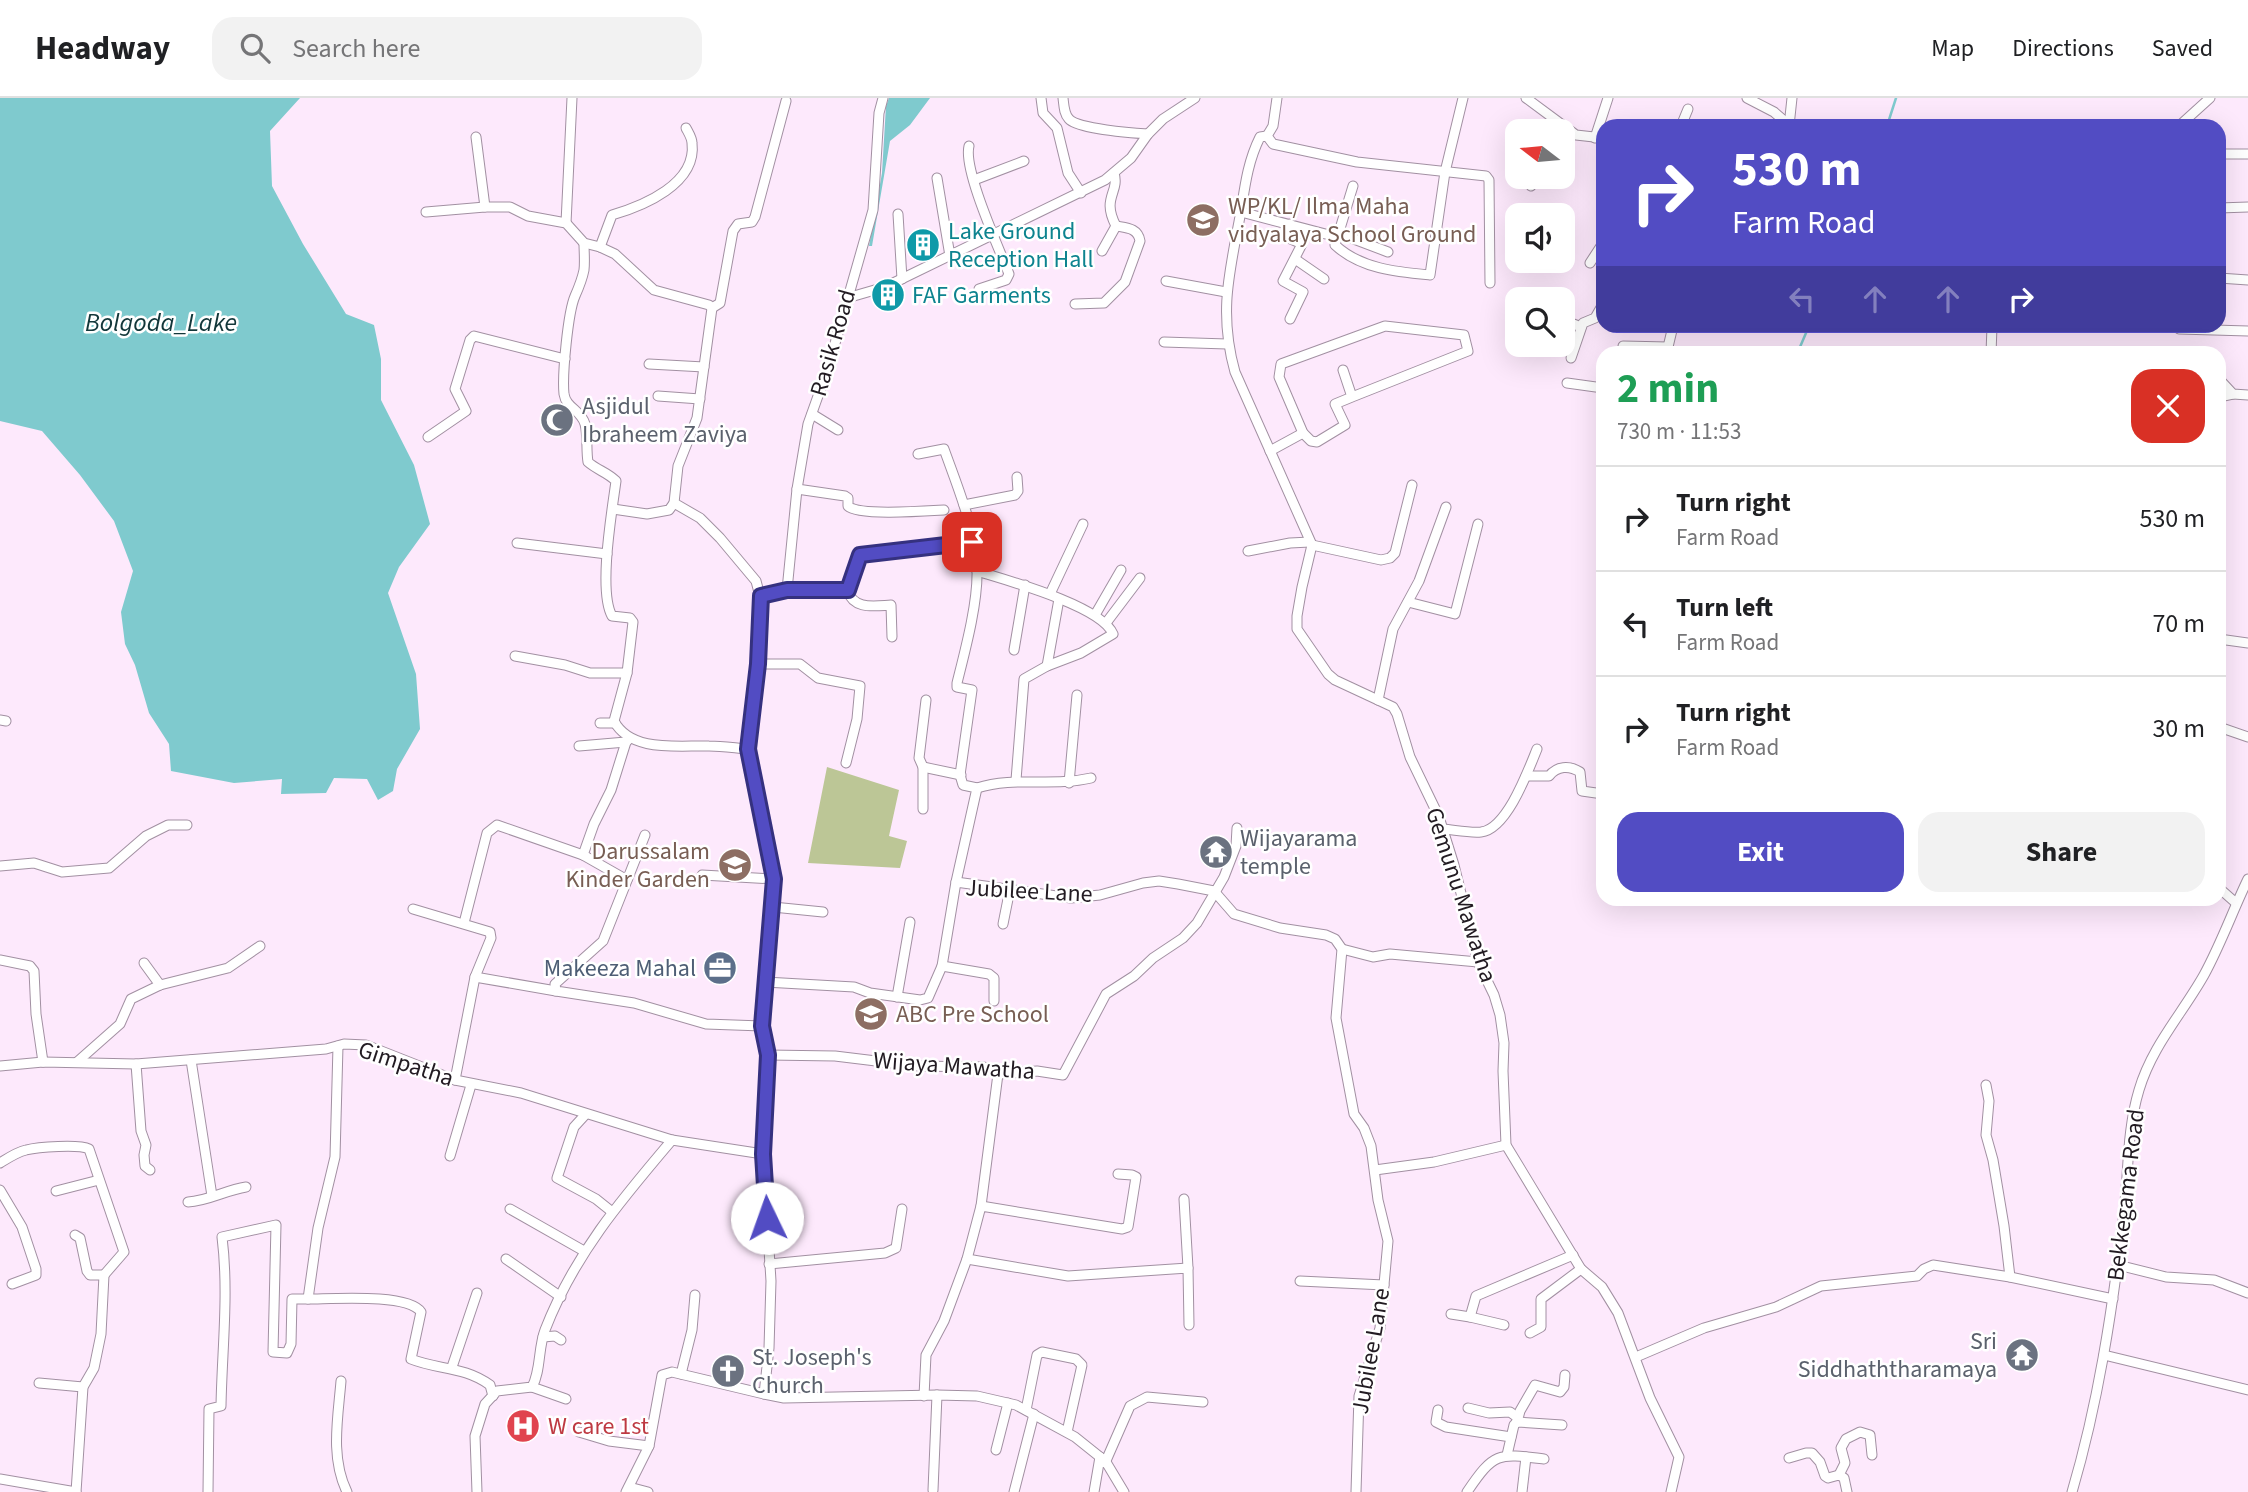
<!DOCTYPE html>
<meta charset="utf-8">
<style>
:root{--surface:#fff;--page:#f2f2f2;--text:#202124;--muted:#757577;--line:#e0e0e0;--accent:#524cc3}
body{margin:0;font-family:"Source Sans 3",sans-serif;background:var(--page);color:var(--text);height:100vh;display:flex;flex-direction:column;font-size:26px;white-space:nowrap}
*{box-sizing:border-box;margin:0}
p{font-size:23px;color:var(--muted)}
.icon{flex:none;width:38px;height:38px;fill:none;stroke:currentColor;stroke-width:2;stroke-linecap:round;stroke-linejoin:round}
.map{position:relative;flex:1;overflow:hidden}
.side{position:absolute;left:1596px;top:248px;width:630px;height:560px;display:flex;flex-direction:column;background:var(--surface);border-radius:21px;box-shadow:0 7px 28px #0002}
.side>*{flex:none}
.guide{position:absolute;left:1596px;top:21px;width:630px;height:214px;border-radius:21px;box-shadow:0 7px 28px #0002;background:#524cc3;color:#fff;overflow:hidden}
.needle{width:46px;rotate:286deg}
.buttons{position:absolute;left:1505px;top:21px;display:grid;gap:14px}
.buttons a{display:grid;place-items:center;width:70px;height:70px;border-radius:14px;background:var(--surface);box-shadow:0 7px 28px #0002;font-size:35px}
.pin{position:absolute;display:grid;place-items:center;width:60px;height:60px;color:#fff;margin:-30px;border-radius:14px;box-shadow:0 4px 10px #0006}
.me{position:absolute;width:77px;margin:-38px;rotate:357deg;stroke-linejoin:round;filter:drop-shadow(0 0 5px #0008)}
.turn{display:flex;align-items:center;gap:24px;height:147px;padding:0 21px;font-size:32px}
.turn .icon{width:91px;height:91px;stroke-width:2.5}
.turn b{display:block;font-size:49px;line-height:60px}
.lanes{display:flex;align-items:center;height:66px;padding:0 21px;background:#0003;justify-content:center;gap:35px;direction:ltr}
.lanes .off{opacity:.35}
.round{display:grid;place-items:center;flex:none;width:74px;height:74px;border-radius:21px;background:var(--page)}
.headline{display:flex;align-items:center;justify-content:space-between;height:119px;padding:0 21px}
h1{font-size:42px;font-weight:700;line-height:52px;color:#1e9e55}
.primary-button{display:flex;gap:14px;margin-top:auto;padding:14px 21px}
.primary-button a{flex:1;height:80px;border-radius:21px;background:var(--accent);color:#fff;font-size:28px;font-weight:700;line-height:80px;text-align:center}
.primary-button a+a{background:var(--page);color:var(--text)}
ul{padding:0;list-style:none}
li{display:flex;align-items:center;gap:21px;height:105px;padding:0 21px;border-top:2px solid var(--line)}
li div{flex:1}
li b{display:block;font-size:26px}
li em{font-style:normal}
header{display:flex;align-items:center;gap:42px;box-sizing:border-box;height:98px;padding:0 35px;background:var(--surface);border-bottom:2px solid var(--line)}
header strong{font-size:33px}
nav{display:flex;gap:38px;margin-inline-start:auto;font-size:24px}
.search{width:490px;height:63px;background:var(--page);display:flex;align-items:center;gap:18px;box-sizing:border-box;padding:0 24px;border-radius:21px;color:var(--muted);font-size:26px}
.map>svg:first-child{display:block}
.green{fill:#bcc696}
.water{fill:#7fcace}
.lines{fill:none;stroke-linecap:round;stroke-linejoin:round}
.stream{stroke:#7fcace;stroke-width:2.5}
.street-casing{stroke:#a290a2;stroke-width:11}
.street{stroke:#fff;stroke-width:9}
.route-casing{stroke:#35317f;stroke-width:18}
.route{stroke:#524cc3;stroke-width:12}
.labels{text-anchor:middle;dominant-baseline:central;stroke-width:5;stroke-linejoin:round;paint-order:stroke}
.education-label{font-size:24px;fill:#785e54;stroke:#fff;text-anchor:start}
.culture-label{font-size:24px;fill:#0d838f;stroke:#fff;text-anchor:start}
.street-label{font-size:24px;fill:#221b22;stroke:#fff}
.worship-label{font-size:24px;fill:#5b616d;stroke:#fff;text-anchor:start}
.service-label{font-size:24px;fill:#4e5e75;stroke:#fff;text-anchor:end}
.health-label{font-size:24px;fill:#be3a42;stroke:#fff;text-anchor:start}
.water-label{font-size:26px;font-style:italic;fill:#12373a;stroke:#fff}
</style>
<header>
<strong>Headway</strong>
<div class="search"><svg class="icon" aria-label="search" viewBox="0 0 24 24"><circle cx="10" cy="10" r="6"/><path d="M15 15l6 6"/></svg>Search here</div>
<nav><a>Map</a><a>Directions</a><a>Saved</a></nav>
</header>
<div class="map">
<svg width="2248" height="1394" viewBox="0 0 2248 1394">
<rect width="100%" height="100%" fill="#fde9fc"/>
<path class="green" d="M827,669l72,23 -10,46 18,5 -7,27 -92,-5z"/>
<g class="water">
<path d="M0,0h300l-30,33 2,55 31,58 43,70 28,11 7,34v41l33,65 16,59 -31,43 -11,26 28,81 4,55 -23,40 -4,22 -15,9 -11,-21 -33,-1 -8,15 -45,1 1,-15 -48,4 -63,-12 -2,-27 -20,-31 -14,-48 -10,-21 -4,-32 12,-41 -19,-50 -34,-46 -38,-44 -42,-10z"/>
<path d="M889,0h41l-20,27 -20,16 -18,105h-3l13,-73 4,-67z"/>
</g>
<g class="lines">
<g class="stream">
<path d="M1887,28l9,-28"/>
<path d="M1797,256l12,-28"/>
</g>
<g class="street-casing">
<g id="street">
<path d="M1041,0l2,15 14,15 11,45 13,20"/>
<path d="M1063,0c1,8 1,16 6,21 9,10 64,14 79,15"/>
<path d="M1277,0l-4,28 -6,10 6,8 84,18 129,14 3,4 1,103"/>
<path d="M1526,0l50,37 27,3"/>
<path d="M1747,0l27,14 15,13"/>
<path d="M1681,28l7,-17"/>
<path d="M1789,28l3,-28"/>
<path d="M2179,28l31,-28"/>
<path d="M1267,38l-7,1c-12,24 -15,48 -19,74 -11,60 -23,100 -6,161l77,173 -10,42 -5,29v13l31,45 7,6 58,27 4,7 13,43 29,60 15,48 24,97 16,33 6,20 4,28 -1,28 3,74 75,124 21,18 16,26 32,85 29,59 -8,35"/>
<path d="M476,39l9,70h25l18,9 38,7 18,20 16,4 15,7 39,36 55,15 3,3 -15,110 -19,48 -4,37 26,15 20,20 36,43 4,15 -2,68 -10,85 26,130 -12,147 6,29 -5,99 8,127 -2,67 -5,46 -92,-22 -10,3 -13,71 -23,46"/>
<path d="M1595,40l13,-40"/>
<path d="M969,48c-6,24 30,102 40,128l-3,6 -27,9"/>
<path d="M2219,56h29"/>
<path d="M937,80l13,78"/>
<path d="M974,82l50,-19"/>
<path d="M1353,88l-18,59c26,24 62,27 95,30l15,-103 18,-74"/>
<path d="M1531,88l3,-9"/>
<path d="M2219,110l29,-1"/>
<path d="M426,114l59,-5"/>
<path d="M1241,114l96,25"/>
<path d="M898,116l4,65"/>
<path d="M566,125l6,-125"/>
<path d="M1338,135l50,19"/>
<path d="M584,145c0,9 1,18 0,27 -2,10 -5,17 -9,26 -7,16 -13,79 -11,98 2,14 17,16 21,30 3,12 1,26 3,38 9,8 19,10 28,19 -4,30 -18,110 -4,135l18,2 3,4 -6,51 -13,48c17,32 65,24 95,25 13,0 26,2 39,3"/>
<path d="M600,149l12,-32c31,-9 85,-31 80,-72 0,-5 -4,-11 -6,-15"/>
<path d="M1102,153l14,-25c-15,-29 4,-33 -2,-53"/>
<path d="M1295,161l29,20"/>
<path d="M1590,165l13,-20"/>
<path d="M2219,180l29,2"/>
<path d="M1166,183l60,11"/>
<path d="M847,200l38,-11 220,-107 26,-22 17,-24 15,-15 32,-21"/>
<path d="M1075,206l29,-1 21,-21 15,-41c-2,-13 -13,-13 -24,-15"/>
<path d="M712,210l8,-5 13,-72 5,-7 14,-2 3,-5 31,-116"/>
<path d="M1290,221l13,-27 -20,-11 19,-37 -16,-7 4,-13"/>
<path d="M1563,222l18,7"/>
<path d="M2179,231l69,2"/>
<path d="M1164,244l63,2"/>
<path d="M1540,248l2,-1"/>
<path d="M1623,248l45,1 5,-21"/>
<path d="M1991,256l1,-28"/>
<path d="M1571,260l12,-35 12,-5 8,-14"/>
<path d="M649,266l55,3"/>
<path d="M1343,272l9,27 -17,7 10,21 -28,17 -6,-1 -8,-8 -24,-56 2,-13 104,-38 79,9 4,16 -116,46"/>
<path d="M2219,281l14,15 15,1"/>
<path d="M1567,285l36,5"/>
<path d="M658,298l42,3"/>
<path d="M2219,299l14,-3"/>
<path d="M812,316l26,16"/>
<path d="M428,339l38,-26 -11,-22 15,-49 4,-4 91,23"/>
<path d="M1270,353l33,-18"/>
<path d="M918,356l26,-5c14,39 31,79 33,121 1,33 -12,81 -20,113v4l15,3 -12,85 3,10 14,3 -21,94"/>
<path d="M797,391l48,7 3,2v8c10,10 78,5 96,4"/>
<path d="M964,407l51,-10 3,-4 -1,-14"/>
<path d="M613,411l34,5 22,-4 5,-7"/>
<path d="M517,445l90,11"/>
<path d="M1312,447l69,15 9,-2 5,-5 17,-68"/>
<path d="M1248,453l42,-8 20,-1"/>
<path d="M977,473c29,9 125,35 136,63l-32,19 -34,13 -23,13 -8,101"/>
<path d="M787,492l10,-101 11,-65 20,-56 45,-158 6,-97 4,-15"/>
<path d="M847,492c7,20 26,16 44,15l1,32"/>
<path d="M1050,496l33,-70"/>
<path d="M760,498l27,-6h60l13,-35 112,-13"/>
<path d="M1408,504l47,12 23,-90"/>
<path d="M1095,517l26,-45"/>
<path d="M1106,525l34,-45"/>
<path d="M2219,541l29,4"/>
<path d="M1014,552l11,-65"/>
<path d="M515,558l50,9 25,8h37"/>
<path d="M758,566h42l18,14 42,8 -3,33 -11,44"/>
<path d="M1047,568l12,-67"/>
<path d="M1378,602l15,-71 26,-48 27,-74"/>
<path d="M0,622l6,1"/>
<path d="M600,625h15"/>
<path d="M2219,629l29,10"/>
<path d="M579,648l47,-4"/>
<path d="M923,669l38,8"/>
<path d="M1526,678h23c8,-10 20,-11 31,-4l2,19 21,3"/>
<path d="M1069,685l8,-88"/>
<path d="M977,690c38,-12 75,-1 114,-10"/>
<path d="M923,711v-42l-4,-9 7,-58"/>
<path d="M1443,731c12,1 26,4 38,3 26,-3 47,-61 56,-83"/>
<path d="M645,737l-42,106 -48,43 1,7 78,12 72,21 56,2"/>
<path d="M583,757l11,-31 17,-34 15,-48 4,-4"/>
<path d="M0,768l34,-3 28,9 47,-4 37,-32 22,-11h19"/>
<path d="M702,777l72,4"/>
<path d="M2219,790l17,15"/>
<path d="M773,809l50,5"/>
<path d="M413,811l77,23 1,6 -16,39 -20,103"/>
<path d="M464,825l23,-90 10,-8 86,30 44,25"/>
<path d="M1003,826l7,-35"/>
<path d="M1342,851l31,8 17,-3 88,8"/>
<path d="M0,862l30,6 4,5 2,43 7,48"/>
<path d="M144,865l16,22"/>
<path d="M942,868l47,8 5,4v23"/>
<path d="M475,879l81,14"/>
<path d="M765,884l89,5 16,6 50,7 8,-2 14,-32 14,-84 115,16 29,-3 43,-12 16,-2 19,3 36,7 20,23 46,14 46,7 9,4 7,10 -6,69 18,96 10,14 7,18 7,54 10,41 -8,87 -21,68 -3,96"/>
<path d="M897,899l13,-75"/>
<path d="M338,948l-3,111 -17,71 -10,71c23,0 100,-6 113,13l-10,47c27,11 53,7 79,26l3,11"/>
<path d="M768,957l67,1 82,10 67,1 14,7 39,-3 26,4 43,-81 28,-18 19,-18 30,-20 14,-15 27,-46 12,-31 1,-18"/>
<path d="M191,962l21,136"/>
<path d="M77,964l43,-38 11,-25 29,-14 68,-17 32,-22"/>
<path d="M136,966l5,67 5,14 -2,10 1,11 5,4"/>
<path d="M0,968l43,-4 93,2 190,-15 18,-5 22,1 89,35 66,13 151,47 91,14"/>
<path d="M1986,987l3,16 -3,34 7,25 11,66 6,51"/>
<path d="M585,1017l-11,12 -17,51 39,21 15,12"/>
<path d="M450,1058l21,-71"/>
<path d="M0,1065c8,-5 17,-11 26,-13 12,-3 53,-6 63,-1l35,103 -20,23"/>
<path d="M1375,1072l59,-8 72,-17"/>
<path d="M0,1092l22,37 14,42v6l-24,9"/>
<path d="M56,1093l43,-11"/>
<path d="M1184,1101l4,69"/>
<path d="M188,1104c20,-1 38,-12 58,-15"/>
<path d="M981,1108l17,-132"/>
<path d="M510,1111l74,42"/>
<path d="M75,1137l5,3 7,33 3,4h14l-3,59 -7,34 -11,19 -7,105"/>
<path d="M506,1161l55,38"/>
<path d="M967,1161l101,17 120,-8 1,57"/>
<path d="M769,1166l116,-11 11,-5 6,-39"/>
<path d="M2118,1167l48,12 48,3 34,13"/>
<path d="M1300,1183l84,4"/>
<path d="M1451,1216l19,3 6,-21 97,-41"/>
<path d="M1470,1219l34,8"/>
<path d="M1530,1235l11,-6v-28l40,-30"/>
<path d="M543,1239l12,-1 6,4"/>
<path d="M2104,1257l144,35"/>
<path d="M1636,1259l68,-29 72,-21 45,-21 96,-10 7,-7 9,-4 77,12 103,22"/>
<path d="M452,1269l25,-74"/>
<path d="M681,1276l11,-44 3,-35"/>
<path d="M341,1283c-3,37 -11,76 6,111"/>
<path d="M39,1285l44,4"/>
<path d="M532,1289l34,12"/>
<path d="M764,1296l20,4 153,-3 40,1 39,9 59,32 25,20 6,5 18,30"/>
<path d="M924,1298l2,-41 18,-34 23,-62 14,-53 141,23 6,-2 8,-50 -4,-2 -14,-1"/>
<path d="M1468,1310l21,5 21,-1 7,5v5"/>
<path d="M1026,1312l11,-55 5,-3 34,7 6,6 -15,67"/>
<path d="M1438,1312l-2,12 10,5 65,10"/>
<path d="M1517,1324l3,-11 15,-26 25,7 4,-5 1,-12"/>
<path d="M579,1334l30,9 40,5"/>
<path d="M996,1352l12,-47"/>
<path d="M1507,1357l7,-30 3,-3 45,3"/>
<path d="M1789,1360l17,-5h6l8,9 5,14 3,2 11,-3 5,3 3,14"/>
<path d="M1105,1365l25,-57 17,-9 56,5"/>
<path d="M1839,1377l6,-12 -4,-15 5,-9 14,-7 10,3 2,20"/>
<path d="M0,1381l76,13"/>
<path d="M629,1389l19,5"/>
<path d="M933,1392l4,-95"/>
<path d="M208,1394l1,-83 12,-3c1,-56 8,-113 1,-169l54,-12 -3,127 14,1 4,-9 1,-45h16"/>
<path d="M477,1394l-2,-56 10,-32 12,-13 35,-4c9,-16 6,-39 13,-57 29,-75 76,-130 127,-190"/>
<path d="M1014,1394l20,-78"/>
<path d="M1094,1394l6,-35"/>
<path d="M1467,1394c27,-40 31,-39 77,-33"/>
<path d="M1522,1394l4,-35"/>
<path d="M2072,1394c26,-88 40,-180 51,-271 6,-44 3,-88 16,-131 13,-44 43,-76 65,-115 17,-31 29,-65 44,-96"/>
</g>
</g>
<use href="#street" class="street"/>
</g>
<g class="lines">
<g class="route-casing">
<path id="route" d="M767,1120l-4,-64 5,-99 -6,-29 12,-147 -26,-130 10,-85 3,-68 26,-6h61l12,-35 112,-13"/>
</g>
<use href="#route" class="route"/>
</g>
<defs>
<g id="school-disc" transform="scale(1.75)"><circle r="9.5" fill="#8d6e63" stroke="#fff"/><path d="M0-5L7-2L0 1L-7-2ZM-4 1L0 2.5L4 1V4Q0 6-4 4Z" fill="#fff"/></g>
<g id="building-disc" transform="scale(1.75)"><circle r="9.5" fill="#0f9aa8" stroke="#fff"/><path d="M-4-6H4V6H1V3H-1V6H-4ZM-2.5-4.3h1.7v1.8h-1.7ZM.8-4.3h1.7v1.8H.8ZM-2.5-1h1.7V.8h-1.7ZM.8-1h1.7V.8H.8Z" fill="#fff"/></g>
<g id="mosque-disc" transform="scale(1.75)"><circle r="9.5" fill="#6b7280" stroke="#fff"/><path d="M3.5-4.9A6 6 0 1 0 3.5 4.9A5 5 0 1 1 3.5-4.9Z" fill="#fff"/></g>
<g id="temple-disc" transform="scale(1.75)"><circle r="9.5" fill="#6b7280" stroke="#fff"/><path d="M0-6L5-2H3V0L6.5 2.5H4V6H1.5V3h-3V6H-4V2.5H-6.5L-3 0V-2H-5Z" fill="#fff"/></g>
<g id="office-disc" transform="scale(1.75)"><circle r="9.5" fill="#5c6f8a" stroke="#fff"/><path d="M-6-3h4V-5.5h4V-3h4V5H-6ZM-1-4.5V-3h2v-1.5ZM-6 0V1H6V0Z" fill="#fff"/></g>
<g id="church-disc" transform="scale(1.75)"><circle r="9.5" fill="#6b7280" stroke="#fff"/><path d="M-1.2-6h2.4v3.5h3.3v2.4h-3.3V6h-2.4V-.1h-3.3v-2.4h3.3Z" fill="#fff"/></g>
<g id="hospital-disc" transform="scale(1.75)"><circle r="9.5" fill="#e0444e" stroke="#fff"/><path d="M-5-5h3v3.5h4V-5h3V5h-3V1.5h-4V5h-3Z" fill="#fff"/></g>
</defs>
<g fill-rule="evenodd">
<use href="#school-disc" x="1203" y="122"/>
<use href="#building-disc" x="923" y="147"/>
<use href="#building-disc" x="888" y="197"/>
<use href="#mosque-disc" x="557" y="322"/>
<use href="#temple-disc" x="1216" y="754"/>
<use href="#school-disc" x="735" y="767"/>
<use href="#office-disc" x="720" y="870"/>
<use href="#school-disc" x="871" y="916"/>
<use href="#temple-disc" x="2022" y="1257"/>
<use href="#church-disc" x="728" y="1273"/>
<use href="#hospital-disc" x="523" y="1328"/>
</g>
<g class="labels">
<g class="education-label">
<text x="1228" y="108">WP/KL/ Ilma Maha<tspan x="1228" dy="28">vidyalaya School Ground</tspan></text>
<text x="710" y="753" text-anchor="end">Darussalam<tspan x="710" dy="28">Kinder Garden</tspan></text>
<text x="896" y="916">ABC Pre School</text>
</g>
<g class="culture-label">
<text x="948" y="133">Lake Ground<tspan x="948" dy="28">Reception Hall</tspan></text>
<text x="912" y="197">FAF Garments</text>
</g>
<g class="street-label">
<text transform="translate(833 245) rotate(-74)">Rasik Road</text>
<text transform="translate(1029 793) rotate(3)">Jubilee Lane</text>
<text transform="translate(1461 797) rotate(72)">Gemunu Mawatha</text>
<text transform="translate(406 966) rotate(18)">Gimpatha</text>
<text transform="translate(954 968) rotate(4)">Wijaya Mawatha</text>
<text transform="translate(2126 1097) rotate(-83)">Bekkegama Road</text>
<text transform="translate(1371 1253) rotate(-80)">Jubilee Lane</text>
</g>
<g class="worship-label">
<text x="582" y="308">Asjidul<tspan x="582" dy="28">Ibraheem Zaviya</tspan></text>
<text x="1240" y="740">Wijayarama<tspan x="1240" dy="28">temple</tspan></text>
<text x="1997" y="1243" text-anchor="end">Sri<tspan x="1997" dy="28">Siddhaththaramaya</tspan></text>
<text x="752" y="1259">St. Joseph's<tspan x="752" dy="28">Church</tspan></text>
</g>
<g class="service-label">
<text x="696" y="870">Makeeza Mahal</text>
</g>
<g class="health-label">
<text x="548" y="1328">W care 1st</text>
</g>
<g class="water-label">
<text x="161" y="224">Bolgoda_Lake</text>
</g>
</g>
</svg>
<div class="buttons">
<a><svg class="needle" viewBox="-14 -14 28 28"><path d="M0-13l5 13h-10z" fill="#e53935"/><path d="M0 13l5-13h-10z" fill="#757577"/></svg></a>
<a><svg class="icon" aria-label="sound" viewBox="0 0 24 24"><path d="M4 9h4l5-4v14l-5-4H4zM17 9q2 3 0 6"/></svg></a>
<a><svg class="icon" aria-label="search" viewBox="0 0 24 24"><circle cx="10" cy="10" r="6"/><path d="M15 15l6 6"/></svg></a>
</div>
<div class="pin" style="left:972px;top:444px;background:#d93025"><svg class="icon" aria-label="arrive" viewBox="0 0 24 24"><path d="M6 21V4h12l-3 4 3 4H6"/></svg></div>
<svg class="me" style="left:767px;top:1120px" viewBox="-20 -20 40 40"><circle r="19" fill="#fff"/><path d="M0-13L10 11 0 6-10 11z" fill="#524cc3"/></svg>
<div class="guide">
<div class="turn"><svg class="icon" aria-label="right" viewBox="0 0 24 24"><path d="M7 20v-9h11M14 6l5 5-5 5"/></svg><div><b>530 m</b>Farm Road</div></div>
<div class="lanes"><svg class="icon off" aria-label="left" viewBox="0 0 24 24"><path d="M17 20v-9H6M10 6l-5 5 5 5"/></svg><svg class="icon off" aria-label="ahead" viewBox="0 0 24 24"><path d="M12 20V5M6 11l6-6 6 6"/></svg><svg class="icon off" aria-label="ahead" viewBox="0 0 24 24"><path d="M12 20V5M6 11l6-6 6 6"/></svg><svg class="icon" aria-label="right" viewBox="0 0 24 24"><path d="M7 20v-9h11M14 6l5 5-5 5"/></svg></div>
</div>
<section class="side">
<div class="headline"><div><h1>2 min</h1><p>730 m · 11:53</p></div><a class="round" style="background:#d93025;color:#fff"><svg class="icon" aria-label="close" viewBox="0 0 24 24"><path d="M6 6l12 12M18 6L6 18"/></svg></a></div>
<ul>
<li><svg class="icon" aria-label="right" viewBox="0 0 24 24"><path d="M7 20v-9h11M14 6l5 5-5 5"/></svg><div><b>Turn right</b><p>Farm Road</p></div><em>530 m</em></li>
<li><svg class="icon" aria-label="left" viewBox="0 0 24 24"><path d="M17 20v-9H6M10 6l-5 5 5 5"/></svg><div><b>Turn left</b><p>Farm Road</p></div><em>70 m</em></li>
<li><svg class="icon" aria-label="right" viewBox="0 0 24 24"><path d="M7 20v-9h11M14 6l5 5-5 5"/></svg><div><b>Turn right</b><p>Farm Road</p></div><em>30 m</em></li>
</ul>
<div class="primary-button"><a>Exit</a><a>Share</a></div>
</section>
</div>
